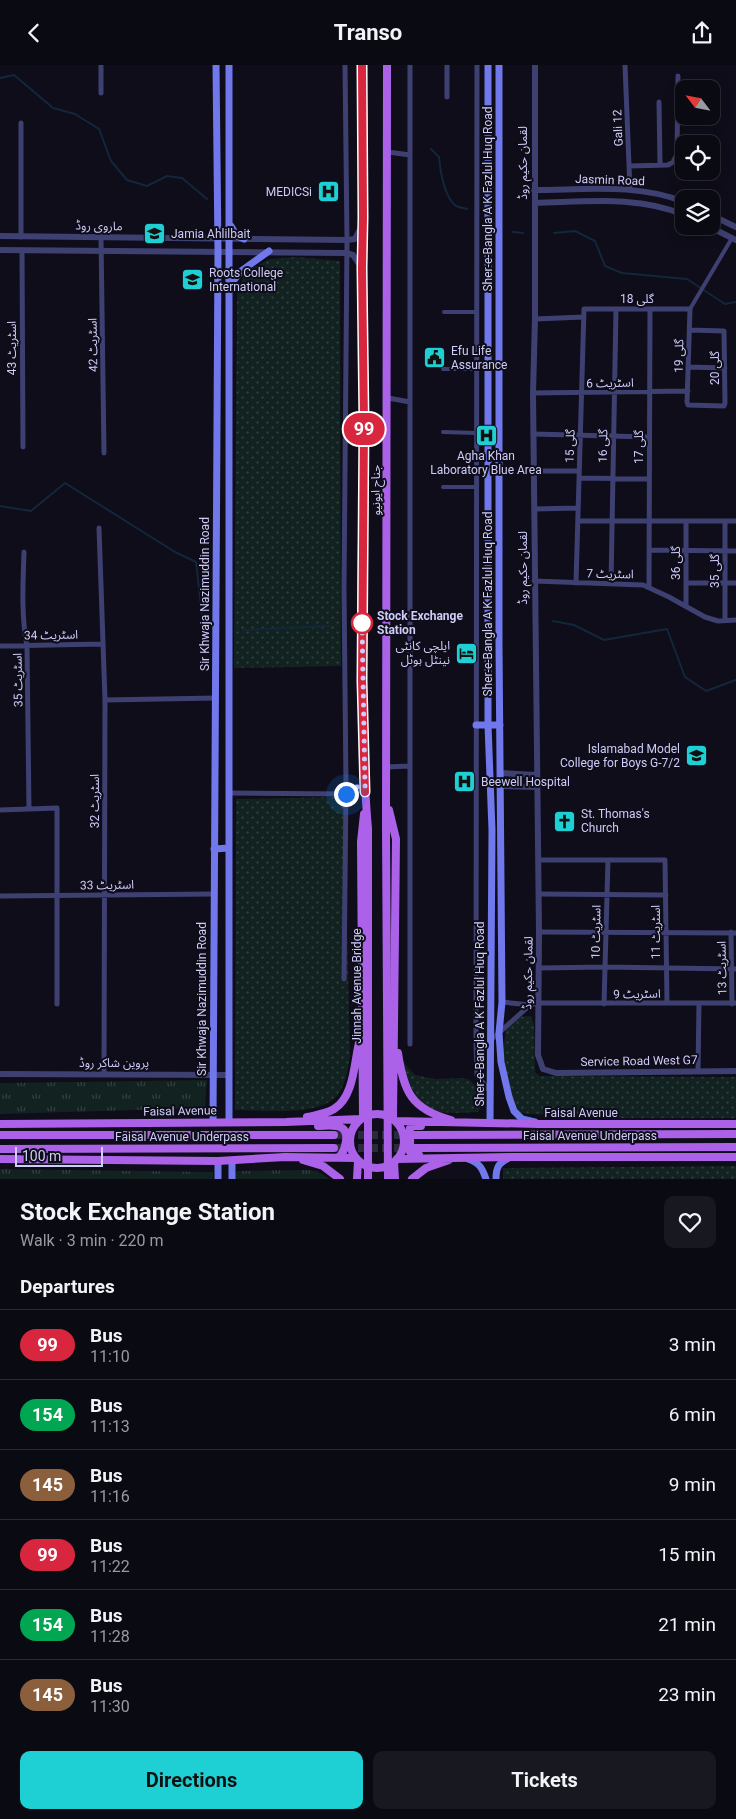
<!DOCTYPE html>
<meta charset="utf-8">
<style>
:root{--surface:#0a0a13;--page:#181821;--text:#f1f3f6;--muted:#999aa0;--line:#2a2b33;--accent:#1ed0d3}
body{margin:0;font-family:Roboto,"Noto Sans Arabic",sans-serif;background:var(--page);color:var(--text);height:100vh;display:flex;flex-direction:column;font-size:19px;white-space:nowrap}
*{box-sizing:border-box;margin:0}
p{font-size:16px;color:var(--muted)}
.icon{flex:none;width:28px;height:28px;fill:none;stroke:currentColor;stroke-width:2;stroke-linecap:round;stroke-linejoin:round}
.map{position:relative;height:1114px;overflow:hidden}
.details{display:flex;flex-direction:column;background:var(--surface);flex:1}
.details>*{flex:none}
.badge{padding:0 10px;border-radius:16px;font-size:18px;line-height:32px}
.needle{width:32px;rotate:302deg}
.fabs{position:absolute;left:675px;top:15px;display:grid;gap:10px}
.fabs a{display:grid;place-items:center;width:45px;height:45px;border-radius:10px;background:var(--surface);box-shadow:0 2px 12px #0003,0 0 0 1px var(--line);font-size:25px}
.scale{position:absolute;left:15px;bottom:12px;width:88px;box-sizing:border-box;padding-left:5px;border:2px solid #ceccf8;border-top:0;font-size:14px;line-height:18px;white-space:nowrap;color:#ceccf8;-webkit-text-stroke:4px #0e0d19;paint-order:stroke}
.you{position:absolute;width:25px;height:25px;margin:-12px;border:4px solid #fff;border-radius:50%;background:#1a73e8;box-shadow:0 0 0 8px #1a73e833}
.map>.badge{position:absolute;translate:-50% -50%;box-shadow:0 0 0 2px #fff}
h2{padding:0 20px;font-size:19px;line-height:45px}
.round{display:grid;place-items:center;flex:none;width:52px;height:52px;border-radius:10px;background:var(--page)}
.summary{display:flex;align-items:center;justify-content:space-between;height:85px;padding:0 20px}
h1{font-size:24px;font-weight:700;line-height:38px}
.action{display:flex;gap:10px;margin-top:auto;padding:10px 20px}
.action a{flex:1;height:58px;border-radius:10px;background:var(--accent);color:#111;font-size:20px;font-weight:700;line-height:58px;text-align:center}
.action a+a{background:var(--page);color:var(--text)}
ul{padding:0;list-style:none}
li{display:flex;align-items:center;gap:15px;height:70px;padding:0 20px;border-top:1px solid var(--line)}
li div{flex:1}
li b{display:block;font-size:19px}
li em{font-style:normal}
li .badge{min-width:55px;font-weight:700;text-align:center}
header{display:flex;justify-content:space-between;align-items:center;height:65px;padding:0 20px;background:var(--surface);font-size:22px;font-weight:700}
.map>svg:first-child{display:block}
</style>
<header><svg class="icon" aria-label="back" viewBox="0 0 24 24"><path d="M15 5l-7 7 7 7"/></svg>Transo<svg class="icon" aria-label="share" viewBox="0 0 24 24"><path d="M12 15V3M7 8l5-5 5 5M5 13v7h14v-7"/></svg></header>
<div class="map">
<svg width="736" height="1114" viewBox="0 0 736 1114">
<defs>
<pattern id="grass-dots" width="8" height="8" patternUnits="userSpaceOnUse" patternTransform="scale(1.25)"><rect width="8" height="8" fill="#112220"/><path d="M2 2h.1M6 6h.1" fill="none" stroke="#324141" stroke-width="1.8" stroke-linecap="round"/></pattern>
<pattern id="park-tufts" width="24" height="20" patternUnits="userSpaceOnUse" patternTransform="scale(1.25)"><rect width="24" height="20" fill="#112220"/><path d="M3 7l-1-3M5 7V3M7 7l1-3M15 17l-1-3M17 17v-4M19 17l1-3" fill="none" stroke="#324141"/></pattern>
</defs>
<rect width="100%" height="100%" fill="#0e0d19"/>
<!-- grass -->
<path fill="url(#grass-dots)" d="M296,192L340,196L341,601L234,603L237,230L245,207L270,194Z
M344,732L350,990C348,1003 346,1020 337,1031C318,1052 262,1045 235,1045L236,734Z
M531,951L534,959L535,1007L540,1011L736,1012V1053H594L519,1048L511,1029L503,988L506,961L517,952Z
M404,998L415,1010L435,1014L462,1013L470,1015L484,1031L482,1041L478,1047C448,1048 423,1053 407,1021C404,1015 405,1005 404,998Z
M736,1101V1114H503V1103Z"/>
<!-- park -->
<path fill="url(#park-tufts)" d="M207,1015L205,1043L0,1049V1018Z
M0,1104L213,1107V1114H0Z
M306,1105L317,1106L330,1114H234V1110L237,1106Z"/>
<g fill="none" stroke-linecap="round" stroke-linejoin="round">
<!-- stream -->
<path stroke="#13273c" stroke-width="2" d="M0,13L14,10L53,43L75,49L99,64L111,96L127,115L147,121L167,111L182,113L207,134
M431,84L439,92C440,105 444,132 456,141C458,142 464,143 467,144
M513,167L523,168
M554,168L575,166L595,176L605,201L622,208L687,214L725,239L736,237
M0,441L31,446L65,418L175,487L196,497L203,558
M553,556L574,560L604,575L667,564L685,612L706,626L736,615
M243,565L329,561"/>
<!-- primary-tunnel -->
<path stroke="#2b2a3a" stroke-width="8" stroke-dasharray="8 4" stroke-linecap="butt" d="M334,1070H414
M334,1083H414"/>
<!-- pedestrian -->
<path stroke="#3e4072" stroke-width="4" d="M690,244L732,173
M444,247H477
M443,304H477
M443,367L477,368
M443,422H477"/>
<!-- minor -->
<path stroke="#3e4072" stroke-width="5" d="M101,0V28
M410,0V979
M447,0V32
M477,0L476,979L477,1010L491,1028
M625,0L630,125
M659,37L660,100
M21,58V172
M388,87L410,90
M629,101L668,100L673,97L677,89L678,11
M101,173L104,388
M22,185L23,382
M535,254L584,252
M689,302L725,303
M533,328L688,326
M388,333L410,337
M533,369L649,372
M534,406H579
M579,413L649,414
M534,444L578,443
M578,456H736
M99,463L105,635L104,1009
M649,485L736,486
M24,487C23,519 21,550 27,581L29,744
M534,516L643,520L669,532L705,552L718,556L736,555
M576,518L584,244H690L687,337L688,340L724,341L725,338L724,266L690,265
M686,518H736
M611,519L616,244
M649,521L650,244
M686,541V456
M725,555V456
M0,581L102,579
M105,635L216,633
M386,702L410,701
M346,722H365
M229,728L346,729
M0,745L57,743V939
M538,795H665L667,938
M539,829L666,830
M0,831L214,829
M539,867L736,868
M731,867L732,939
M539,903L605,902L736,904
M344,914L346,722L344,523L347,175L345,0
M502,937L530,940L539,938H736
M604,939L608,795
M491,975L530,940
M698,1006L699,938"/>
<!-- tertiary -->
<path stroke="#3e4072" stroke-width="6" d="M535,0V254L533,328L539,867L538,990L543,1004L556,1008L736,1006
M534,125C583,125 638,118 684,137
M535,138C584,137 638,130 684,150
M711,150L736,162
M708,161L736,175
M0,171L347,175L355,174L361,162
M0,185L346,188L353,190L362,203
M501,708L537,710
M501,721L537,722
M0,1009L229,1010"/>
<!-- secondary -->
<path stroke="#7078eb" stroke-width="7" d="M488,0V660L492,765L490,1058
M499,0V580L502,937L499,968L501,997L509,1032L514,1046L522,1054L535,1057
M231,161L237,171L244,174
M230,220L241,206L269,186
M476,660H500
M214,784L229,783
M213,1057L218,185L216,0
M229,1057V0
M468,1094C479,1098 482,1102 486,1114
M218,1096V1114
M232,1114V1096
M496,1114C496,1103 498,1098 509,1093"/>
<!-- primary -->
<path stroke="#ab62e9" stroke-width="8" d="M362,0C363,68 362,136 362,203C361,256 364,308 364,361C362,495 357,630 368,764
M389,745L396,774L393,1053
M386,764L387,0
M398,988C404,1027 411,1044 451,1055
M350 1076a27 27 0 1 1 54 0a27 27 0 1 1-54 0Z
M307,1052C316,1050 326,1049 334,1044C354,1032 354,998 359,978
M363,1052L361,777L364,749
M396,1056L539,1059H736
M0,1059L286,1057L360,1054
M318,1061C325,1061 336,1059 342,1063C350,1068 345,1087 339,1092
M0,1070H334
M414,1070L736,1069
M414,1083L736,1082
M0,1084L334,1083
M419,1090L413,1089L410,1087V1063L413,1061H421
M0,1094L218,1096L285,1092L355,1093
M397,1094L511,1092H736
M303,1095L323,1101L340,1114
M394,1097L395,1114
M357,1114L358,1096
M412,1114L426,1103L449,1095"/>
<!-- primary-bridge -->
<path stroke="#ab62e9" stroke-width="8" d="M386,764L388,1114
M368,1114V764"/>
</g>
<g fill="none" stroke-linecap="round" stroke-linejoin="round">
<defs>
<path id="line" d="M362,0L363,152L362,203L364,358L362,616L365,727"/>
</defs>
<!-- line casing -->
<use href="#line" stroke="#fff" stroke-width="11"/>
<!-- line -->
<use href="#line" stroke="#d7263d" stroke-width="8"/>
<!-- walk -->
<path stroke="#ceccf8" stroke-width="5" stroke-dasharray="0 9" d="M346,729V722H365L362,558"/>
</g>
<!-- icons -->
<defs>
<symbol id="hospital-square" viewBox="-11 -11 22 22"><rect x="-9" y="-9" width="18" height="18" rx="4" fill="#1ed0d3" stroke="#0e0d19"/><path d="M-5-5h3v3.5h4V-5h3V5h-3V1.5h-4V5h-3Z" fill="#111"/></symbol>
<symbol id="university-square" viewBox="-11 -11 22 22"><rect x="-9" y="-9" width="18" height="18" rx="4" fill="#1ed0d3" stroke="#0e0d19"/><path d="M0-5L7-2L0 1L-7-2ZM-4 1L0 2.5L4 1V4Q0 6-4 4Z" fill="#111"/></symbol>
<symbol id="civic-square" viewBox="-11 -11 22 22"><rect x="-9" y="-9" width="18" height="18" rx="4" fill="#1ed0d3" stroke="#0e0d19"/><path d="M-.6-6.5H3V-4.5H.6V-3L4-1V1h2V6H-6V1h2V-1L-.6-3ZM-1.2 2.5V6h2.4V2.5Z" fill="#111"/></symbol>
<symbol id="hotel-square" viewBox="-11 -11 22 22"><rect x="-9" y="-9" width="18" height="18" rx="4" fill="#1ed0d3" stroke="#0e0d19"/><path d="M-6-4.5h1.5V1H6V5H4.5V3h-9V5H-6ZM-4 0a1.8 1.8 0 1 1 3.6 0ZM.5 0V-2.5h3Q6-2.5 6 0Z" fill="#111"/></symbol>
<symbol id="church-square" viewBox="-11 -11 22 22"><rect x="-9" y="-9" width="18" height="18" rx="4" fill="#1ed0d3" stroke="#0e0d19"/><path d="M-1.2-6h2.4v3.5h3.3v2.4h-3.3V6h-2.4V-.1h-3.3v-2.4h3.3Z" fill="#111"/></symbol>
</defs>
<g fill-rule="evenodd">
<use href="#hospital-square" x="316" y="114" width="25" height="25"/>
<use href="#university-square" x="142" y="156" width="25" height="25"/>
<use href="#university-square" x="180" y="202" width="25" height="25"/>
<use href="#civic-square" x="422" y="280" width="25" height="25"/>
<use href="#hospital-square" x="474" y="358" width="25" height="25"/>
<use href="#hotel-square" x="454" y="576" width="25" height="25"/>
<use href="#university-square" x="684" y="678" width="25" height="25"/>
<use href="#hospital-square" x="452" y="704" width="25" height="25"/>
<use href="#church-square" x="552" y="744" width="25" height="25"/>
</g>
<!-- markers -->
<circle fill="#fff" stroke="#d7263d" stroke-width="2.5" cx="362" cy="558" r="10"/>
<g text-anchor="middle" stroke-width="4" stroke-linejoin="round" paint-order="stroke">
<!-- street labels -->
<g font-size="12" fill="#ceccf8" stroke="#0e0d19">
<text transform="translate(618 63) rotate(-92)" y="4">Gali 12</text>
<text transform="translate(523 98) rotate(-90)" y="4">لقمان حکیم روڈ</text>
<text transform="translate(610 115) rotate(2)" y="4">Jasmin Road</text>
<text transform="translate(488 134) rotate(-90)" y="4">Sher-e-Bangla A K Fazlul Huq Road</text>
<text transform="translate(99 161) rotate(1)" y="4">ماروی روڈ</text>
<text x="637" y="238">گلی 18</text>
<text transform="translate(93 280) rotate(-91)" y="4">اسٹریٹ 42</text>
<text transform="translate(12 283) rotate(-90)" y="4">اسٹریٹ 43</text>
<text transform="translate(679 291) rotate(-89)" y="4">گلی 19</text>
<text transform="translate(715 303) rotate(-90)" y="4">گلی 20</text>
<text transform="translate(610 318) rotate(-1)" y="4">اسٹریٹ 6</text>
<text transform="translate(570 381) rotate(-88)" y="4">گلی 15</text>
<text transform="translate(603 381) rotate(-89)" y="4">گلی 16</text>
<text transform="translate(639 382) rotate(-90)" y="4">گلی 17</text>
<text transform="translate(376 425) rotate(-90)" y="4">جناح ایونیو</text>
<text transform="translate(676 498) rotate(-90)" y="4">گلی 36</text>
<text transform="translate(523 503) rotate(-90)" y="4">لقمان حکیم روڈ</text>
<text transform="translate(715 506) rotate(-90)" y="4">گلی 35</text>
<text transform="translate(610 509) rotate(1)" y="4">اسٹریٹ 7</text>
<text transform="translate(205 529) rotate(-90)" y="4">Sir Khwaja Nazimuddin Road</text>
<text transform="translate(488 539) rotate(-90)" y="4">Sher-e-Bangla A K Fazlul Huq Road</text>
<text transform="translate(51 570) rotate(-1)" y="4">اسٹریٹ 34</text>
<text transform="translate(18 615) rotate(-91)" y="4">اسٹریٹ 35</text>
<text transform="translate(95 736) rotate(-90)" y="4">اسٹریٹ 32</text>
<text transform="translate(107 820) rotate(-1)" y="4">اسٹریٹ 33</text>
<text transform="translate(596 867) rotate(-89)" y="4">اسٹریٹ 10</text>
<text transform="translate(656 867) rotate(-90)" y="4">اسٹریٹ 11</text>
<text transform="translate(722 903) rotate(-91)" y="4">اسٹریٹ 13</text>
<text transform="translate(528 908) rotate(-89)" y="4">لقمان حکیم روڈ</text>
<text transform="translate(357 921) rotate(-90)" y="4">Jinnah Avenue Bridge</text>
<text transform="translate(637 929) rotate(-1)" y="4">اسٹریٹ 9</text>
<text transform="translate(202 934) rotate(-90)" y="4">Sir Khwaja Nazimuddin Road</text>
<text transform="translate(480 949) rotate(-90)" y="4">Sher-e-Bangla A K Fazlul Huq Road</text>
<text transform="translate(639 996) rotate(-1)" y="4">Service Road West G7</text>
<text x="114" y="1002">پروین شاکر روڈ</text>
<text transform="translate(180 1046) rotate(-1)" y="4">Faisal Avenue</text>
<text x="581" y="1052">Faisal Avenue</text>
<text x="590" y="1075">Faisal Avenue Underpass</text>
<text x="182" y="1076">Faisal Avenue Underpass</text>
</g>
<!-- poi labels -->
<g font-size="12" fill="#ceccf8" stroke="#0e0d19" text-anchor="start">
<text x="312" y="131" text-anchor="end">MEDICSi</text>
<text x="171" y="173">Jamia Ahlilbait</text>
<text x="209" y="212">Roots College<tspan x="209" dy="14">International</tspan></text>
<text x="451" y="290">Efu Life<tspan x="451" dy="14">Assurance</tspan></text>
<text x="486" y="395" text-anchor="middle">Agha Khan<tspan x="486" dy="14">Laboratory Blue Area</tspan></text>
<text x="450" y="585" text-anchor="end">ایلچی کانٹی<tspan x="450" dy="14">نینٹل ہوٹل</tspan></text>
<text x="680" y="688" text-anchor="end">Islamabad Model<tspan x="680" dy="14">College for Boys G-7/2</tspan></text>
<text x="481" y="721">Beewell Hospital</text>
<text x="581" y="753">St. Thomas's<tspan x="581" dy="14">Church</tspan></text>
</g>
<!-- stop labels -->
<g font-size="12" font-weight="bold" fill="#ceccf8" stroke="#0e0d19" text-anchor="start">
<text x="377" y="555">Stock Exchange<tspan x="377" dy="14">Station</tspan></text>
</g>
</g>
</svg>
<div class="fabs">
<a><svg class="needle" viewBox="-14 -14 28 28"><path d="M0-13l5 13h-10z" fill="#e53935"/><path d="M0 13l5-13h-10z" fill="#999aa0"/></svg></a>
<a><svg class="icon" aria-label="locate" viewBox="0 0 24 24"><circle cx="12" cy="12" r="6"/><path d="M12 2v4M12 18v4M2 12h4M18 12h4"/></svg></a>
<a><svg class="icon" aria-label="layers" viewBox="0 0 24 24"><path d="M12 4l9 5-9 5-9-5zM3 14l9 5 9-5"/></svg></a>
</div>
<div class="scale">100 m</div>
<div class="you" style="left:346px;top:729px"></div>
<b class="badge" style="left:364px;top:364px;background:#d7263d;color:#fff">99</b>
</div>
<section class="details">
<div class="summary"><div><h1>Stock Exchange Station</h1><p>Walk · 3 min · 220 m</p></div><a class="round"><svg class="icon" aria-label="heart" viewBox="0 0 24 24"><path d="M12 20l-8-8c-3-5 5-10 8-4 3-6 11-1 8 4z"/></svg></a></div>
<h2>Departures</h2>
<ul>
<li><span class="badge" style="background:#d7263d;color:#fff">99</span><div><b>Bus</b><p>11:10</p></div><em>3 min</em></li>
<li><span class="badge" style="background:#00a651;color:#fff">154</span><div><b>Bus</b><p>11:13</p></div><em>6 min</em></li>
<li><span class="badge" style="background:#8b5e3c;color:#fff">145</span><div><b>Bus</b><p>11:16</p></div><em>9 min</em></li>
<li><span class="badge" style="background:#d7263d;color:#fff">99</span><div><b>Bus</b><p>11:22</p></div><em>15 min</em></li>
<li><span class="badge" style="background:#00a651;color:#fff">154</span><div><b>Bus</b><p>11:28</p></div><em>21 min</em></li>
<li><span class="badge" style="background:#8b5e3c;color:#fff">145</span><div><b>Bus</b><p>11:30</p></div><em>23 min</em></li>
</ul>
<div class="action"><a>Directions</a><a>Tickets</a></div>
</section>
